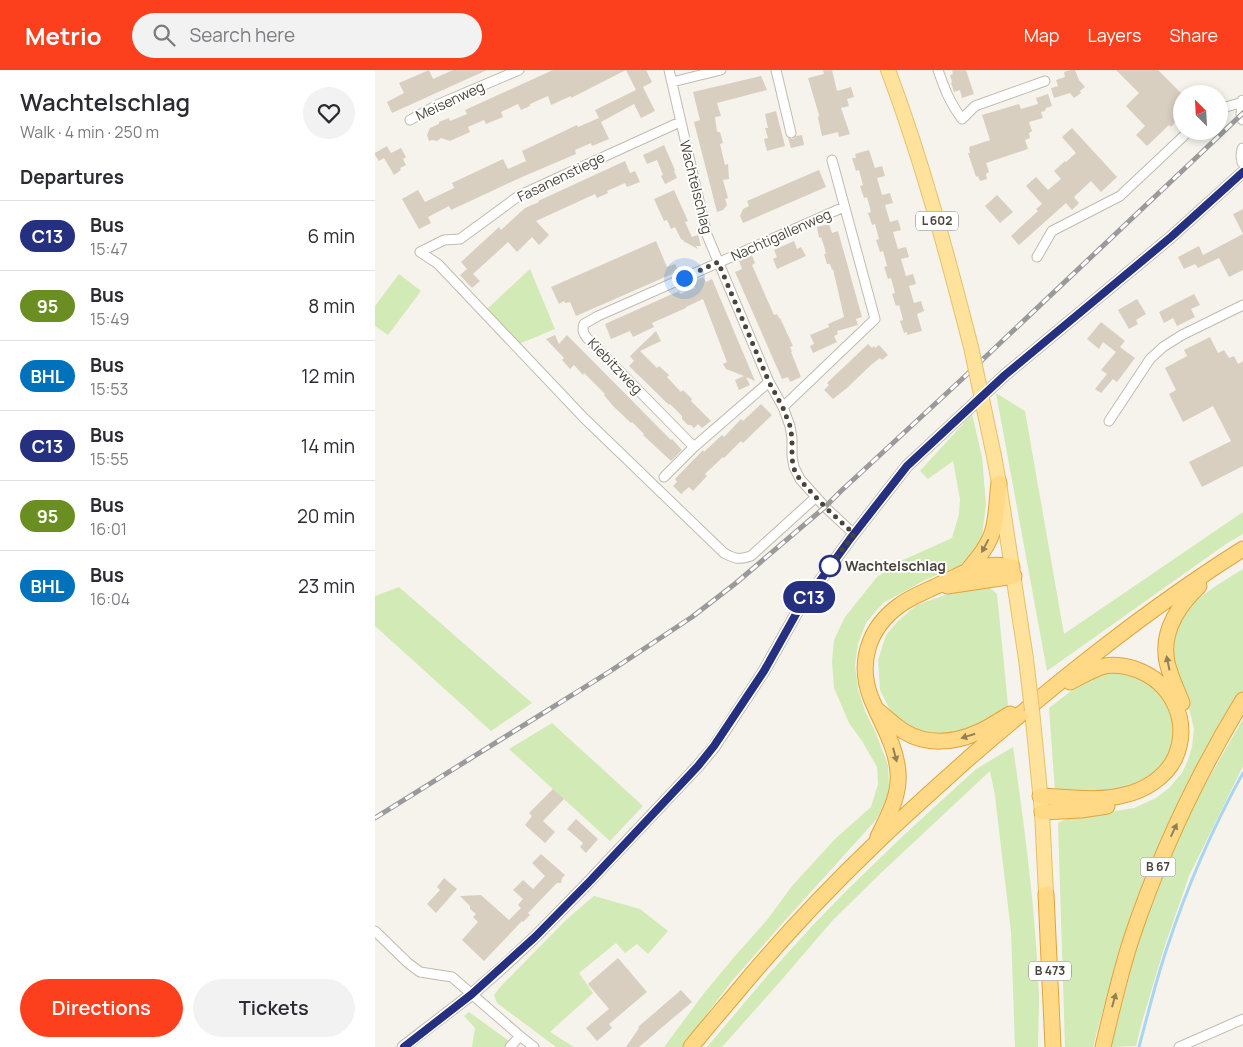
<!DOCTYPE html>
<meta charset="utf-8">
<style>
:root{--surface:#fff;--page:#f2f2f3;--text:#2b2b33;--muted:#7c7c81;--line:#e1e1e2;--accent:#fc3f1d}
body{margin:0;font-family:Manrope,sans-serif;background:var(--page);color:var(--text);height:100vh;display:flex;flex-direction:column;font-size:19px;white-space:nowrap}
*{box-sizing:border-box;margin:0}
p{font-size:16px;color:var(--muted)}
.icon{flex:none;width:28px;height:28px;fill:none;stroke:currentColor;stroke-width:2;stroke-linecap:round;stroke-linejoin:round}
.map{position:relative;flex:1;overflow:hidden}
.details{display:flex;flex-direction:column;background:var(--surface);width:375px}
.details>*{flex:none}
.badge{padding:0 10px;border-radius:16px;font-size:18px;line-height:32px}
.needle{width:32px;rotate:336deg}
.fabs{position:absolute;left:798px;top:15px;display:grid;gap:10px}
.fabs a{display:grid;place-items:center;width:55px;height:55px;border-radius:50%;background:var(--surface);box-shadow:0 2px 8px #0003;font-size:25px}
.you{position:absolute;width:25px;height:25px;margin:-12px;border:4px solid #fff;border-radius:50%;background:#1a73e8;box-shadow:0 0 0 8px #1a73e833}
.map>.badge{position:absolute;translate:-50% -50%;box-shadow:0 0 0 2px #fff}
h2{padding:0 20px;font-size:19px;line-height:45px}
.round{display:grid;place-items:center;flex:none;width:52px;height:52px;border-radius:26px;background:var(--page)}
.head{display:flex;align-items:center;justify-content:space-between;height:85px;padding:0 20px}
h1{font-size:24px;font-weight:600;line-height:38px}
.cta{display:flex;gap:10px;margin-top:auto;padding:10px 20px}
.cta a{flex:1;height:58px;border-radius:30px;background:var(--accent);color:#fff;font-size:20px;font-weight:600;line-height:58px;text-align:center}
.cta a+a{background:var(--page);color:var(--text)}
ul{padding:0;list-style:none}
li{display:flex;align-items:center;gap:15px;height:70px;padding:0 20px;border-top:1px solid var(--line)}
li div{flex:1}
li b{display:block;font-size:19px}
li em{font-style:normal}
li .badge{min-width:55px;font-weight:700;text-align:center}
header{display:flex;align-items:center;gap:30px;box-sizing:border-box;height:70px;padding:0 25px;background:var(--accent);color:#fff}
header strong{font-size:24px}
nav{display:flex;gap:28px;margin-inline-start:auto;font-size:18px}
.search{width:350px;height:45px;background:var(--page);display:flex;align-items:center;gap:12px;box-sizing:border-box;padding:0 18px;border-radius:28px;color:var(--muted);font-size:19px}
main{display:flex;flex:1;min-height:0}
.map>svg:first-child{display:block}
</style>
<header>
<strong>Metrio</strong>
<div class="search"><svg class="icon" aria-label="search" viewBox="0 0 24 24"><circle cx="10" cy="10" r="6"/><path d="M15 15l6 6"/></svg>Search here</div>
<nav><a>Map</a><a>Layers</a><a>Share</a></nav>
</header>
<main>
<section class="details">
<div class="head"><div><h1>Wachtelschlag</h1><p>Walk · 4 min · 250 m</p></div><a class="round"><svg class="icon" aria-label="heart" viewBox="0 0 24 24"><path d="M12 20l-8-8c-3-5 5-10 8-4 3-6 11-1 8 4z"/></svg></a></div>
<h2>Departures</h2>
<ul>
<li><span class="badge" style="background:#253081;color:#fff">C13</span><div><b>Bus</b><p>15:47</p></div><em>6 min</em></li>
<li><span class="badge" style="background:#6b8e23;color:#fff">95</span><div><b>Bus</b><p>15:49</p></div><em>8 min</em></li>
<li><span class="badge" style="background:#0072bc;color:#fff">BHL</span><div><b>Bus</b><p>15:53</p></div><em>12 min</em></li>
<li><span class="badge" style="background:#253081;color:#fff">C13</span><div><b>Bus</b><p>15:55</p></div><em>14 min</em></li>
<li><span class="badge" style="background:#6b8e23;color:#fff">95</span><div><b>Bus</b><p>16:01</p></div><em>20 min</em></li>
<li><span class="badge" style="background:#0072bc;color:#fff">BHL</span><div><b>Bus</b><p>16:04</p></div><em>23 min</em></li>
</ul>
<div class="cta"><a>Directions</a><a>Tickets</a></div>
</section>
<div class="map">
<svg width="868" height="977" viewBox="0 0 868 977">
<rect width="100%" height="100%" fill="#f6f3ec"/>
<!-- green -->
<path fill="#d2eab5" d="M155,199L180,259L144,274L112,239Z
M24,204L46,221L13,265L0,256V236Z
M621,323L650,341L689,564L868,442V464L851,474L672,601Z
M597,344L607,387L611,434L607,466L600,483L587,495L550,510L508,533L491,553L483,574L480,595L483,619L490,641L500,661L513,695L514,715L513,729L501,750L405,856L357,911L307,977H289L330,922L360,886L392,850L417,816L460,769L496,737L503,714L502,697L487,671L474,653L459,618L457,591L459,570L470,547L502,507L526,491L577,468L584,444L585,429L578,391L553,409L545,401Z
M868,499V622L854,642L806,726L769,812L744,880L718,977H690L683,753L691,749L759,738L781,728L794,718L807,703L813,690L817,677L819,659L815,642L809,626L801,610L795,571L811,538L839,517Z
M24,517L157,633L116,661L0,556V526Z
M614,517L622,524L633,635L630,640L609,651L584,661L562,664L544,660L533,656L516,642L505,620L503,590L511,565L523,551L542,535L570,525Z
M731,602H747L766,608L781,619L790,628L798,644L800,664L795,687L778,705L757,719L726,725L680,721L674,638L709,611Z
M868,649V696L814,806L789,878L767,952L761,976L736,977L766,862L815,741Z
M177,653L268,736L235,771L134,679Z
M638,677C650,760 661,844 664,927C664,944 663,961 663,977H640L636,862L620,726L615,701L507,802L458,850L403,914L347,977H332L392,906L439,854L472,820L530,764L601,699Z
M219,826L265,839L293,861L273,884L262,874L250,883L241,873L204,903L218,923L175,962L199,977H181L122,933L119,925L126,916L192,849Z
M94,942L134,971L130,977H97L100,958L89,946Z"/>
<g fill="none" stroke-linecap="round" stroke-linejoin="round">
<!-- stream -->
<path stroke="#a9d4f2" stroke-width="3" d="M764,977C773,944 781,910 792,878C812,817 837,759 868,703"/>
</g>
<!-- building -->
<path fill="#d8cfc1" d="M54,0L58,9L78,0H112L17,43L12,32L29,23L24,13Z
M178,0H251L196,28V26L176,35L173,26L155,34V36L146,40L143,34L126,42L128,47L111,54L109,50L93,57L95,62L75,71L66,68L62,71L57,70L54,71L52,65L55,58L64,54V52L74,48L75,51L92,44L90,40Z
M251,0H271L277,12L268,17L280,41L266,48L259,34L226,52L234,69L217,76L216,73L200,80L201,84L147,107L76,140L74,136L53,147L56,153L44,159L27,129L43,120L50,132L79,118L77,113L128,89L133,99L151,91L147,81L202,55L203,57L224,48L220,40L261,20Z
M448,0H457L462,21L476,17L479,27L472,29L474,36L466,38L475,64L464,67L463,62L447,66L443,48L444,45L433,8L449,4Z
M577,0H591L599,24L587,28L585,20L579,22L576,13L577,12L575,5L578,4Z
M696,0H700L704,10L710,17L705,21L706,23L699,28L695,23L679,28L676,18L683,16L681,10L690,7L689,2Z
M741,0H783L806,23V46L796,57L794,55L772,76L761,65L770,56L751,36L764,23Z
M386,6L392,20L342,33L346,46L340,47L342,62H345L348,73L345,74L350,95L353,94L354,109L348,110L353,128L350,129L352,135L348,140L342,142L319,52L325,50L318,22Z
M673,24L677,36L671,38L670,41L666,42L668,48L654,52L657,61L654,63L655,68L650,70L653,79L611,93L614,102L611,104L612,109L605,111L603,106L601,107L593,83H595L594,77L615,70L607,45L644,34L646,39L663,34L661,28Z
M401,41L410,76L392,81L389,69L393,68L390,58H393L390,44Z
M697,58L742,107L726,122L716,111L699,127L704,133L697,140L691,133L644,175L636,166L663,141L661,139L667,134L651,116L661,107L673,120L686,109L679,101L690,91L691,92L701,83L687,67Z
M427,65L429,75L416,78L413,68L418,69L421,66Z
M289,75L300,100L299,101L302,108L290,114L286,106L288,105L282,90L272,94L268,85Z
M12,76L16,83L26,78L31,87L28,89L31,95L25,98L26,100L19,105L9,88L4,91L0,85V83Z
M494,80L500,98L507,96L510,106L502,108L507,125L515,123L518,133L510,135L515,152L523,150L526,160L518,162L523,179L531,177L534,187L526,189L531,206L538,204L541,214L534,216L539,233L546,231L549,241L542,244L547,261L532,265V262L529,263L525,251L528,250L524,235L521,236L517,224L520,223L516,208L513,209L509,197L512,196L508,181L505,182L501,170L504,169L500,154L497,155L493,143L496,142L492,127L489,128L485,116L488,115L484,100L481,101L477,88H481L480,84Z
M250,91L255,103L260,101L265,112L252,117L250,113L232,121L233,123L222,128L220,124L161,151L174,165L164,175L157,167L142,182L133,172L120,184L98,204L105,211L97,218L85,205L92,199L86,192L124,157L126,160L150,138L164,132L163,131Z
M444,100L451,117L368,153L365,146L368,139L374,136L372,131Z
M299,120L313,151L310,152L317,167L323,165L326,176H321L323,179L308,171H309L306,169L300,157L296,159L292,150L289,151L279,129Z
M622,125L638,142L625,153L610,136Z
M868,139V200L854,207L844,188L823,198L820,194L809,199L803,187L824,176L828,185L868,164L858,144Z
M454,154L457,163L463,161L487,247L481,249L483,255L462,261L463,264L459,266L462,272L438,283L435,276L439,274L435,265L454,257L453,254L469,247L458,199L457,200L455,194H452L449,184H451L449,176L446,167L444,168L442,157Z
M281,171L292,197L300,194L304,201L201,246L195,232L190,233L189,231L184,234L176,217Z
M419,171L422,179L426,177L431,186L402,199L398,189L402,187L399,180Z
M377,185L380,193L377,195L399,245L402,244L404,248H405L418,276L415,277L417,282H416L426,307L415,312L413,307L407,309L360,202L367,199L364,191Z
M328,207L331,212L337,209L380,311L371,307L375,315L364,320L360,310L369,306L351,299L348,294L352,292L328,229L311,237V238L277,253L279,257L258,267L255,261L236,269L230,254L304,221L305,224L320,218L317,212Z
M819,224L825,235L816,239L820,247L802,256L798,248L789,253L784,242Z
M762,229L771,244L761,250L763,254L754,259L743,240Z
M726,252L750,271L745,277L760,288L742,312L738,309L726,323L720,319L732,304L726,300L741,282L728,272L724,279L712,269Z
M281,261L286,271L265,281L282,298L284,296L294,305L292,307L306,322L308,320L317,329L316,331L336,351L327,358L323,354L319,358L316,355H313L307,349V346L295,334L294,335L254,296L259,291L255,286Z
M180,265L184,274L192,265L296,370L297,369L307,380L296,391L268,365L269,364L257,352L256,353L238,336L229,325L230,324L209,303L208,305L199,295L195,299L187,290L189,288L171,269Z
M835,267L843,283L849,280L854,288L859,286L863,294L868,291V396L827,417L814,392L856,371L838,336L808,352L794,324L801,320L790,298L812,286L809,280Z
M493,274L497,278L499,276L500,278L504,275L513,285L507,290L505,288L496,295L472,318L458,329L449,320L454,315L452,313Z
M386,334L397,345L368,373L366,371L349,388L348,387L330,404L332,406L318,421L314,417L306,424L298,416L302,412L300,409L328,380L329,382L347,365L349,367L366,349L368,351Z
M178,719L189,729L168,751L180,762L170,773L150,755L157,746L154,743Z
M201,749L223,769L211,783L205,777L208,773L192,759Z
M166,784L190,805L187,808L186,813H182L179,816L153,843L155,845L148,852L147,851L109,891L87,870L103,852L98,847L101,844L95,839V836L85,826L106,825L134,850L146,838L143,835L148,829L138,820L148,810L158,819L170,806L157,793Z
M69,808L82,819L61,843L52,834L65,820L62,817Z
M243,888L272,922L234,954L237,958L222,971L211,958L234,939L213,914Z
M306,920L317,932L264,977H251L264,958L263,957Z"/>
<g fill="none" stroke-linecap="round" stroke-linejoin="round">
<defs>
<path id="minor" d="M294,0L332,165L394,312L408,337L415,356L417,368V386L419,397L425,409L450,437L479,464
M401,0L416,63
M563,0C570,20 574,31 587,49L600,36L670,11
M297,12L346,0
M844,39L868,32
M35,50L64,34L144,0
M305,52L145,125L85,169L69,170L45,182L63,194L209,348L349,483C360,489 364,490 376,486L441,427
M662,187L677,161L745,126L814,61
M408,337L500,249L457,90
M734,351L775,289L788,277L807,265L868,235
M319,377L212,268C208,263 207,260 209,254L223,246L469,137
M289,407L319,377L394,312
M0,861L33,893L45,902L77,907L145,966L159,977
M135,977L145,966
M804,977L868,949"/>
<path id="tertiary" d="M868,31L867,44L868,49
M868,79L867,86L868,92
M28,977L97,924L129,896L160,867L209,817L323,696L339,677L389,601L421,544L475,469L532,396L630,305L796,167L868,102"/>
<path id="primary" d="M513,0C547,90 572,184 596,277
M619,386L624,413L651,589
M657,640L667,742L671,824"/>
<path id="trunk" d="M593,500C603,488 614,475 618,460C622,445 622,428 624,413
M572,516L639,506
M807,633C802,620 795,606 792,592C786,562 803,536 824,516
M502,640C511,647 520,656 530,662C551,675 579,673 601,663C613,659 624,650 635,644
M665,726C693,727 722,732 749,725C769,721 791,707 800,688C816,651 797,612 760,599C750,596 736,594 726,597C715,601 705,607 695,612
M667,742L706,740L732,736
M503,767C513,746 525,726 523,702C521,675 506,653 496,628C482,592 494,557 525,535C534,528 545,524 555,519C584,506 603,490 637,497
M671,824L678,977
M316,977C331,958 347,940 362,922C405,870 451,821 499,775C530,745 562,717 594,688C681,613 771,540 868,479
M728,977C737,940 745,903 757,867C785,784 822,705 868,630"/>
</defs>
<!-- minor casing -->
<use href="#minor" stroke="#c2bbae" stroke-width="11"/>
<!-- tertiary casing -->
<use href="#tertiary" stroke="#c2bbae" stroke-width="13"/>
<!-- primary casing -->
<use href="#primary" stroke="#e6c16a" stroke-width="16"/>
<!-- trunk casing -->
<use href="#trunk" stroke="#e0a43c" stroke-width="17"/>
<!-- minor -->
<use href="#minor" stroke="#fff" stroke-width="9"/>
<!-- tertiary -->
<use href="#tertiary" stroke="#fff" stroke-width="11"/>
<!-- primary -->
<use href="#primary" stroke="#ffe39c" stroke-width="14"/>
<!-- trunk -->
<use href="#trunk" stroke="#ffd985" stroke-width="15"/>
<defs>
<path id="rail" d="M0,748L234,602L317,547L361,513L450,437L466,421L586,310L824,85L868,43"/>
</defs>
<!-- rail casing -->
<use href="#rail" stroke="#9a9a9a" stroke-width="5"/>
<!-- rail -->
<use href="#rail" stroke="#fff" stroke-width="3" stroke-dasharray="9" stroke-linecap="butt"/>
<defs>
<path id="primary-bridge" d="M596,277L619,386
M651,589L657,640"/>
</defs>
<!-- primary-bridge casing -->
<use href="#primary-bridge" stroke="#e6c16a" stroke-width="16" stroke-linecap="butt"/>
<!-- primary-bridge -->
<use href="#primary-bridge" stroke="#ffe39c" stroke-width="14"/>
</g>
<!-- one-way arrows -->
<defs><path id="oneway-solid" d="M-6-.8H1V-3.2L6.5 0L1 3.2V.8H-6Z" transform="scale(1.25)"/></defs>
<g fill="#938057">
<use href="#oneway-solid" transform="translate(610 476) rotate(118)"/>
<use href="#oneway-solid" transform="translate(793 593) rotate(-102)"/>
<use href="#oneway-solid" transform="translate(593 666) rotate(163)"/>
<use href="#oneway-solid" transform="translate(520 685) rotate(75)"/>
<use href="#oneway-solid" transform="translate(799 760) rotate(-65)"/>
<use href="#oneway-solid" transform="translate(739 930) rotate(-75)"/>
</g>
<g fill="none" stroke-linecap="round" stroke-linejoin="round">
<defs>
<path id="line" d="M29,977L97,924L160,867L216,810L323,696L339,676L389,601L421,544L475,469L532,396L630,305L796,167L868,102"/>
</defs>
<!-- line casing -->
<use href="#line" stroke="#fff" stroke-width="11"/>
<!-- line -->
<use href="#line" stroke="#253081" stroke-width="8"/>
<!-- walk -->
<path stroke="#4b4439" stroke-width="5" stroke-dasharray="0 9" d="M309,208L343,192L394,312L408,338L415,356L417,368V386L418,397L425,410L450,437L479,464L455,496"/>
</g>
<!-- markers -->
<circle fill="#fff" stroke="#253081" stroke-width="2.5" cx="455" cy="496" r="10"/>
<g text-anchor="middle" stroke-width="4" stroke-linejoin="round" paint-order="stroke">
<!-- shield labels -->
<g fill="#fff" stroke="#817c74" stroke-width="1">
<rect x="541" y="141.5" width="42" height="19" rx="4"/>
<rect x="765.5" y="787.5" width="35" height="19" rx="4"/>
<rect x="654" y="891.5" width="42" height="19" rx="4"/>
</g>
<g font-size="12" font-weight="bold" fill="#4b4439">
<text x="562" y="155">L 602</text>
<text x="783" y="801">B 67</text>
<text x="675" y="905">B 473</text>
</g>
<!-- street labels -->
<g font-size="14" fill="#4b4439" stroke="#fff">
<text transform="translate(75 31) rotate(-25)" y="5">Meisenweg</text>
<text transform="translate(186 107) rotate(-26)" y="5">Fasanenstiege</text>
<text transform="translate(321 117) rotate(76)" y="5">Wachtelschlag</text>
<text transform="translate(406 165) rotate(-24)" y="5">Nachtigallenweg</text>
<text transform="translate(240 296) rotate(46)" y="5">Kiebitzweg</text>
</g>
<!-- stop labels -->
<g font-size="14" font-weight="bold" fill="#4b4439" stroke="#fff" text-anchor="start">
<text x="470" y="501">Wachtelschlag</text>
</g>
</g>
</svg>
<div class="fabs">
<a><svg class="needle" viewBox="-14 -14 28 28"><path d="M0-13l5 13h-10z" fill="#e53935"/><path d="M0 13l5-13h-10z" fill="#7c7c81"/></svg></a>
</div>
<div class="you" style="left:309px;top:208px"></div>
<b class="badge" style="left:434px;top:527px;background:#253081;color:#fff">C13</b>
</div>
</main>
